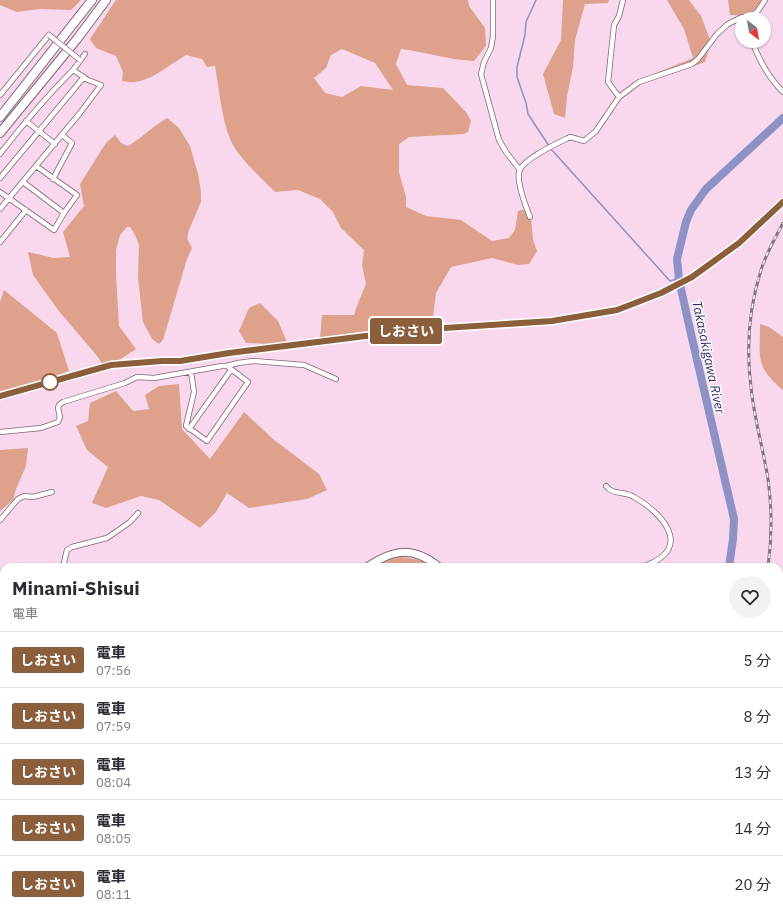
<!DOCTYPE html>
<html lang="ja">
<meta charset="utf-8">
<style>
:root{--surface:#fff;--page:#f2f2f3;--text:#2b2b33;--muted:#7c7c81;--line:#e1e1e2}
body{margin:0;font-family:"IBM Plex Sans","Noto Sans JP",sans-serif;background:var(--page);color:var(--text);height:100vh;display:flex;flex-direction:column;font-size:15px;white-space:nowrap}
*{box-sizing:border-box;margin:0}
p{font-size:13px;color:var(--muted)}
.icon{flex:none;width:22px;height:22px;fill:none;stroke:currentColor;stroke-width:2;stroke-linecap:round;stroke-linejoin:round}
.map{position:relative;flex:1;overflow:hidden}
.sheet{position:absolute;left:0px;top:563px;width:783px;height:356px;display:flex;flex-direction:column;background:var(--surface);border-radius:12px 12px 0 0;box-shadow:0 1px 3px #0004}
.sheet>*{flex:none}
.badge{padding:0 8px;border-radius:3px;font-size:14px;line-height:26px}
.needle{width:26px;rotate:149deg}
.fabs{position:absolute;left:735px;top:12px;display:grid;gap:8px}
.fabs a{display:grid;place-items:center;width:36px;height:36px;border-radius:50%;background:var(--surface);box-shadow:0 1px 3px #0004;font-size:20px}
.map>.badge{position:absolute;translate:-50% -50%;box-shadow:0 0 0 2px #fff}
.round{display:grid;place-items:center;flex:none;width:42px;height:42px;border-radius:21px;background:var(--page)}
.head{display:flex;align-items:center;justify-content:space-between;height:68px;padding:0 12px}
h1{font-size:19px;font-weight:800;line-height:30px}
ul{padding:0;list-style:none}
li{display:flex;align-items:center;gap:12px;height:56px;padding:0 12px;border-top:1px solid var(--line)}
li div{flex:1}
li b{display:block;font-size:15px}
li em{font-style:normal}
li .badge{min-width:44px;font-weight:700;text-align:center}
.map>svg:first-child{display:block}
</style>
<div class="map">
<svg width="783" height="919" viewBox="0 0 783 919">
<rect width="100%" height="100%" fill="#f9d8ed"/>
<!-- forest -->
<path fill="#dda18c" fill-rule="evenodd" d="M0,0H81L71,10L40,9L17,12L0,5Z
M116,0H468L469,6L485,28L486,46L474,61C449,60 425,52 401,49L396,64L407,85L443,88L466,112L471,121L468,132L464,134L409,137L399,144V172L406,197V207L426,216L461,220L492,241L509,238L515,230L518,211L530,208L533,240L537,251L529,264L518,265L492,258L451,267L436,293L433,317L430,325L409,332L376,330L320,338L322,315H354L358,303L366,284L362,265L364,250L341,228L333,212L320,199L298,190L275,192C263,180 237,156 231,141C222,121 219,88 215,66L207,67L202,59L186,55C171,64 152,80 135,82C131,83 126,81 122,81L123,72L116,56L96,48L90,39ZM342,49L375,63L393,90L361,86L342,97L325,93L314,78L326,68L331,55Z
M563,0H609L608,3L585,4L575,40L573,67L567,96L565,118L554,114L543,74L561,40Z
M667,0H689L701,16L711,42L705,62L672,74L651,75L693,58L684,29Z
M728,0H761L758,7L747,16L730,15Z
M167,118L179,128L190,146L198,174L201,192V202L189,230L187,238L192,248L187,259L163,340L159,344L152,339L143,322L138,278L139,245L135,235L130,227H127L120,235L116,250V275L119,326L136,349L110,366L102,364L98,357L58,310L33,275L28,252L54,258L70,257L63,232L84,206L80,184L106,143L115,135L121,143L128,146C142,138 153,126 167,118Z
M4,290L57,333L69,371L32,386L0,393V302Z
M260,303L278,321L287,342L273,344L246,343L239,331L249,308Z
M760,324L769,327L783,337V390C755,366 760,359 760,324Z
M179,384L182,429L210,459L244,412L273,439L319,474L327,490L307,499L249,508L227,493L216,512L200,528L159,500L141,496L106,508L92,503L108,467L87,450L76,426L88,421L90,403L116,391L133,411L149,409L145,395L159,386Z
M28,448L26,466L16,489L13,500L0,511V450Z
M401,557C413,558 423,560 434,567H376L392,558Z
M0,600L2,602L4,607V666L0,670Z
M0,673L4,681V727H1L0,728Z
M779,695L783,697V717L779,719Z
M26,915L34,916L36,915H98L103,919H22Z
M143,915H242L239,919H139Z"/>
<g fill="none" stroke-linecap="round" stroke-linejoin="round">
<!-- stream -->
<path stroke="#8c92c6" stroke-width="1.5" d="M536,0L526,22L525,35L517,67V77L526,103L528,114L551,149L670,281L679,278"/>
<!-- river -->
<path stroke="#8c92c6" stroke-width="8" d="M729,567L733,539L734,519L691,334L679,280L677,259L686,222L691,210L706,189L783,118
M536,919L538,915"/>
<defs>
<path id="street" d="M493,0V36L491,48L484,62L481,74L499,140L506,152L520,170
M752,41C759,60 768,77 783,92
M73,70L85,54
M0,95L49,35
M619,97L608,82L614,25L619,16L623,0
M26,121L55,144
M0,154C23,124 47,96 73,70L88,80L101,85L80,113L0,209
M0,178L84,77
M53,179L72,143L62,135
M23,182L64,213
M0,192L54,230L64,213L77,195L36,166
M530,217C526,207 517,183 519,172C522,159 558,143 570,137L584,141L596,131L619,97L639,82L692,64L698,59L717,34L728,24L742,17H748L757,12L765,0
M0,242L26,210
M191,372L194,392L186,426L207,441L248,382L227,366
M189,429L231,370
M0,432L41,428L58,422L60,417L58,408L59,405L63,402L125,383L137,377L154,378L222,366H227L238,363L253,361L304,365L336,379
M606,486C612,495 625,491 634,497C661,512 694,547 647,565C641,567 635,566 629,567
M0,520L18,499L24,496L33,497L52,492
M63,567L67,550L72,547L107,538L130,522L138,513
M779,760L783,761
M0,797L4,800
M779,881L783,879
M676,915L678,919
M699,915L701,919
M721,915L723,919
M743,915L744,919
M18,919L19,915
M659,919L667,915
M753,919H757"/>
<path id="primary" d="M367,567C393,549 413,546 439,567
M0,588L4,589
M645,915L648,919"/>
<path id="highway" d="M0,117L92,0
M0,133L77,39L106,0"/>
</defs>
<!-- street casing -->
<use href="#street" stroke="#806476" stroke-width="6"/>
<!-- primary casing -->
<use href="#primary" stroke="#806476" stroke-width="9"/>
<!-- highway casing -->
<use href="#highway" stroke="#806476" stroke-width="10"/>
<!-- street -->
<use href="#street" stroke="#fff" stroke-width="4.5"/>
<!-- primary -->
<use href="#primary" stroke="#fff" stroke-width="7"/>
<!-- highway -->
<use href="#highway" stroke="#fff" stroke-width="8"/>
<defs>
<path id="rail" d="M0,396L111,365L161,361H180L229,353L415,330L552,321L617,310L640,302L672,288L692,277L739,243L783,202
M768,567C772,538 772,508 768,479C763,448 754,418 751,387C746,348 749,308 761,270C766,254 775,238 783,223
M594,919L596,915"/>
</defs>
<!-- rail casing -->
<use href="#rail" stroke="#87727f" stroke-width="3"/>
<!-- rail -->
<use href="#rail" stroke="#fff" stroke-width="1.5" stroke-dasharray="4.5" stroke-linecap="butt"/>
<defs>
<path id="street-bridge" d="M49,35L80,60"/>
</defs>
<!-- street-bridge casing -->
<use href="#street-bridge" stroke="#806476" stroke-width="6" stroke-linecap="butt"/>
<!-- street-bridge -->
<use href="#street-bridge" stroke="#fff" stroke-width="4.5"/>
</g>
<g fill="none" stroke-linecap="round" stroke-linejoin="round">
<defs>
<path id="line" d="M0,396L111,365L162,361H180L229,353L414,330L552,321L617,310L661,293L692,277L739,243L783,202"/>
</defs>
<!-- line casing -->
<use href="#line" stroke="#fff" stroke-width="9"/>
<!-- line -->
<use href="#line" stroke="#8b5e3c" stroke-width="6"/>
</g>
<!-- markers -->
<circle fill="#fff" stroke="#8b5e3c" stroke-width="2" cx="50" cy="382" r="8"/>
<g text-anchor="middle" stroke-width="3" stroke-linejoin="round" paint-order="stroke">
<!-- water labels -->
<g font-size="13" font-style="italic" fill="#2a2a69" stroke="#fff">
<text transform="translate(709 357) rotate(78)" y="5">Takasakigawa River</text>
</g>
</g>
</svg>
<div class="fabs">
<a><svg class="needle" viewBox="-14 -14 28 28"><path d="M0-13l5 13h-10z" fill="#e53935"/><path d="M0 13l5-13h-10z" fill="#7c7c81"/></svg></a>
</div>
<b class="badge" style="left:406px;top:331px;background:#8b5e3c;color:#fff">しおさい</b>
<section class="sheet">
<div class="head"><div><h1>Minami-Shisui</h1><p>電車</p></div><a class="round"><svg class="icon" aria-label="heart" viewBox="0 0 24 24"><path d="M12 20l-8-8c-3-5 5-10 8-4 3-6 11-1 8 4z"/></svg></a></div>
<ul>
<li><span class="badge" style="background:#8b5e3c;color:#fff">しおさい</span><div><b>電車</b><p>07:56</p></div><em>5 分</em></li>
<li><span class="badge" style="background:#8b5e3c;color:#fff">しおさい</span><div><b>電車</b><p>07:59</p></div><em>8 分</em></li>
<li><span class="badge" style="background:#8b5e3c;color:#fff">しおさい</span><div><b>電車</b><p>08:04</p></div><em>13 分</em></li>
<li><span class="badge" style="background:#8b5e3c;color:#fff">しおさい</span><div><b>電車</b><p>08:05</p></div><em>14 分</em></li>
<li><span class="badge" style="background:#8b5e3c;color:#fff">しおさい</span><div><b>電車</b><p>08:11</p></div><em>20 分</em></li>
</ul>
</section>
</div>
